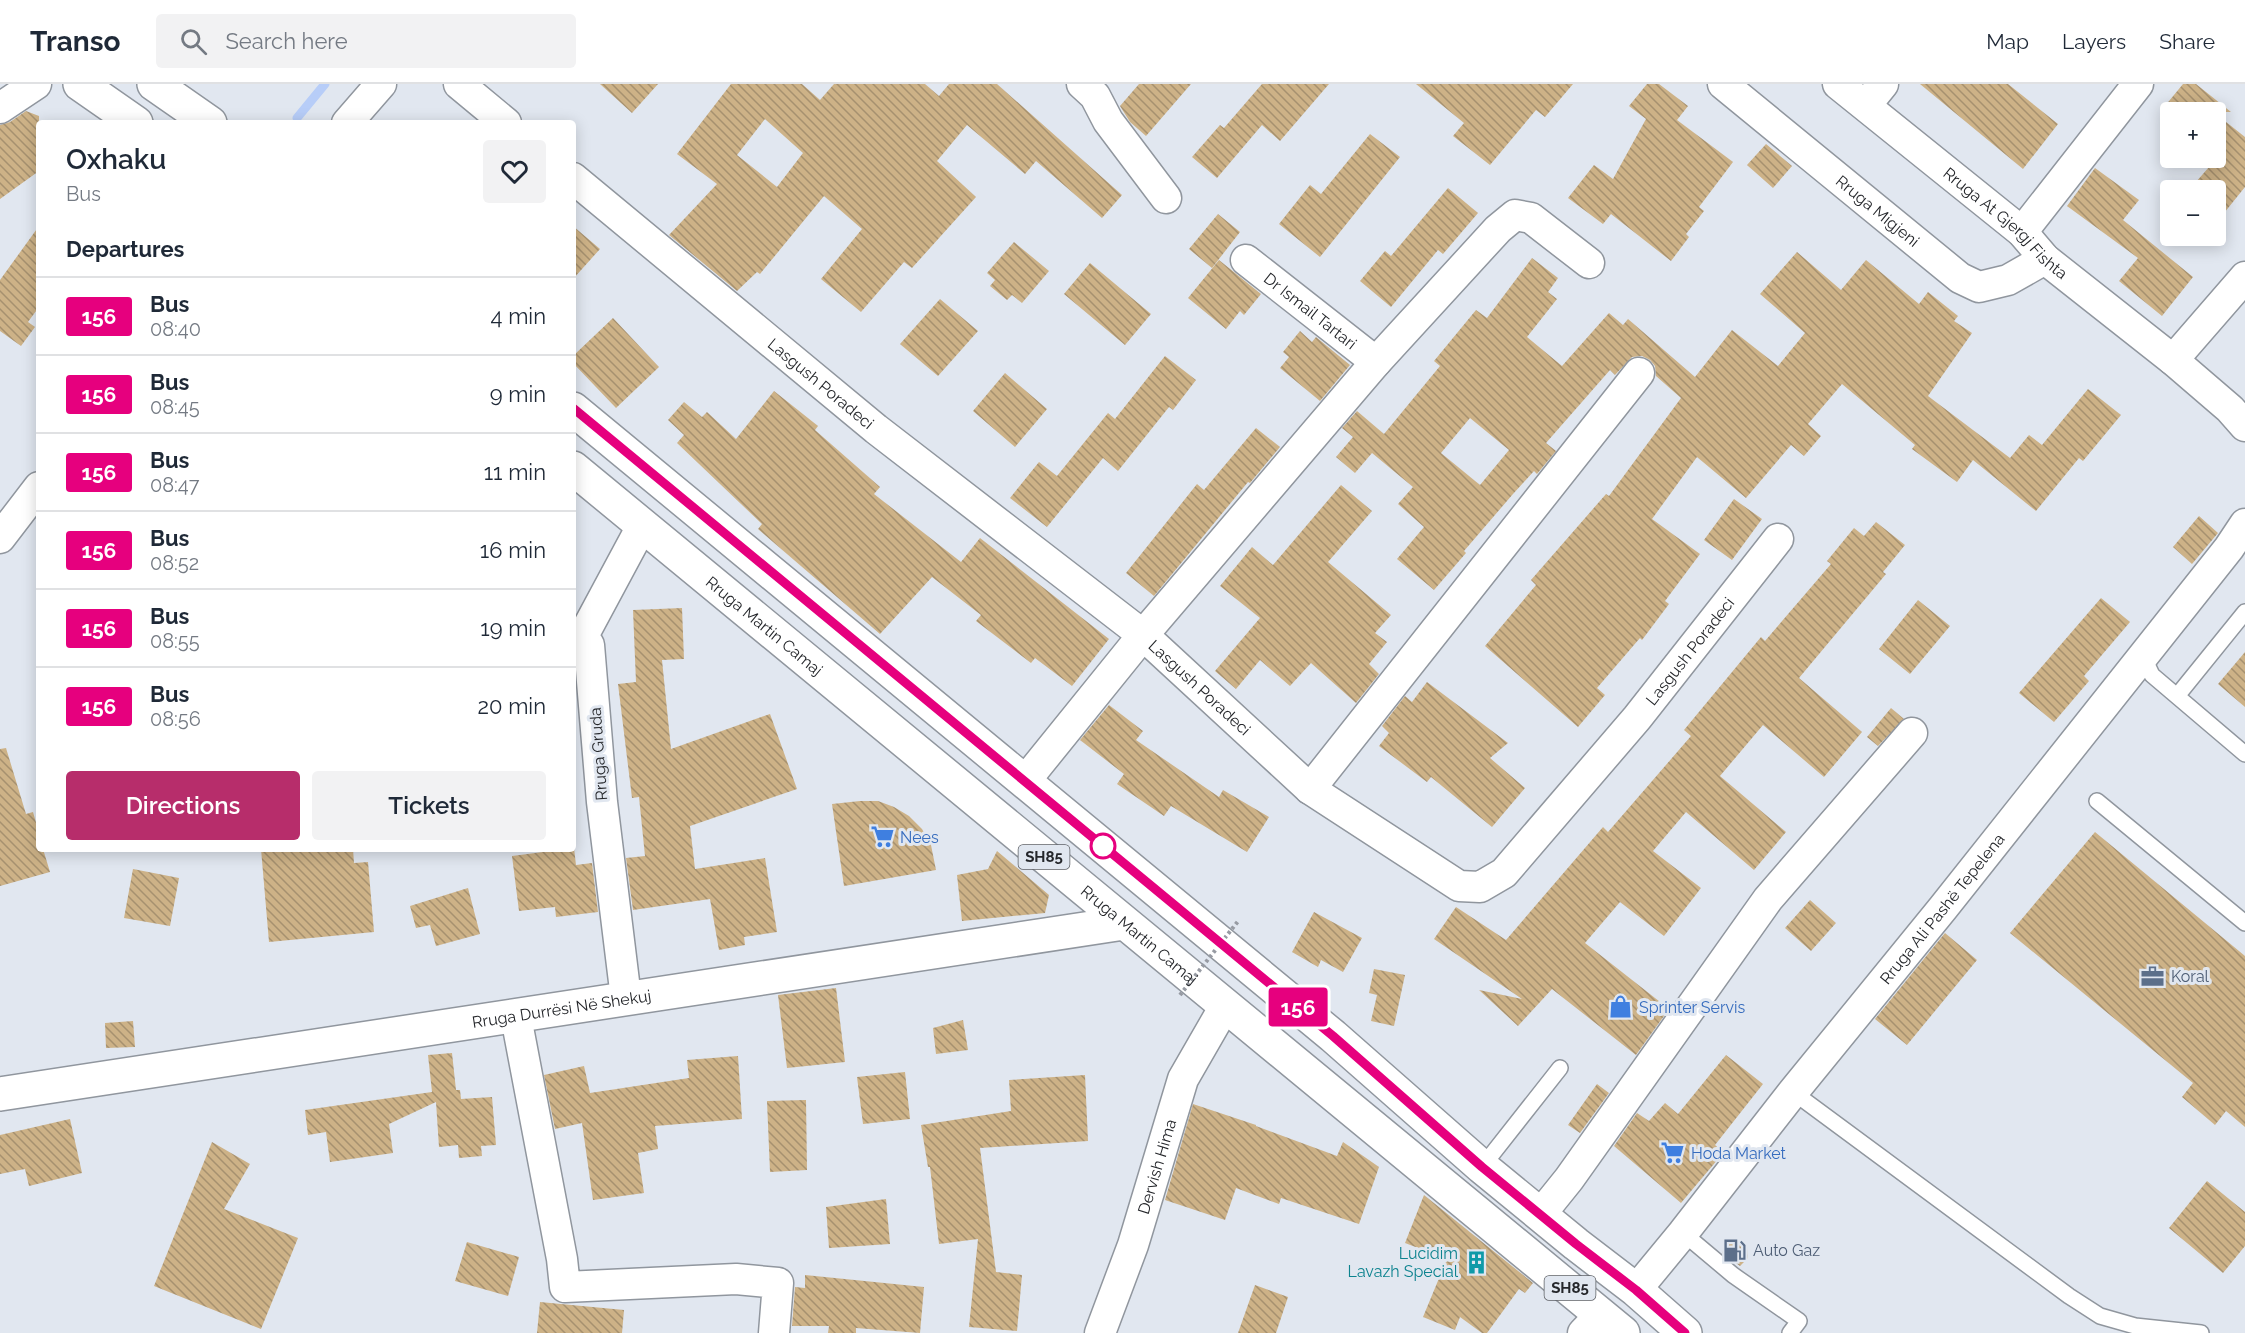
<!DOCTYPE html>
<meta charset="utf-8">
<style>
:root{--surface:#fff;--page:#f2f2f3;--text:#1f2937;--muted:#747a83;--line:#e0e1e3;--accent:#b72d6b}
body{margin:0;font-family:Raleway,sans-serif;background:var(--page);color:var(--text);height:100vh;display:flex;flex-direction:column;font-size:22px;white-space:nowrap}
*{box-sizing:border-box;margin:0}
p{font-size:20px;color:var(--muted)}
.icon{flex:none;width:33px;height:33px;fill:none;stroke:currentColor;stroke-width:2;stroke-linecap:round;stroke-linejoin:round}
.map{position:relative;flex:1;overflow:hidden}
.drawer{position:absolute;left:36px;top:36px;width:540px;height:732px;display:flex;flex-direction:column;background:var(--surface);border-radius:6px;box-shadow:0 3px 15px #0003}
.drawer>*{flex:none}
.badge{padding:0 12px;border-radius:4px;font-size:21px;line-height:39px}
.controls{position:absolute;left:2160px;top:18px;display:grid;gap:12px}
.controls a{display:grid;place-items:center;width:66px;height:66px;border-radius:6px;background:var(--surface);box-shadow:0 3px 15px #0003;font-size:30px}
.map>.badge{position:absolute;translate:-50% -50%;box-shadow:0 0 0 3px #fff}
h2{padding:0 30px;font-size:22px;line-height:54px}
.round{display:grid;place-items:center;flex:none;width:63px;height:63px;border-radius:6px;background:var(--page)}
.summary{display:flex;align-items:center;justify-content:space-between;height:102px;padding:0 30px}
h1{font-size:28px;font-weight:600;line-height:45px}
.primary-button{display:flex;gap:12px;margin-top:auto;padding:12px 30px}
.primary-button a{flex:1;height:69px;border-radius:6px;background:var(--accent);color:#fff;font-size:24px;font-weight:600;line-height:69px;text-align:center}
.primary-button a+a{background:var(--page);color:var(--text)}
ul{padding:0;list-style:none}
li{display:flex;align-items:center;gap:18px;height:78px;padding:0 30px;border-top:2px solid var(--line)}
li div{flex:1}
li b{display:block;font-size:22px}
li em{font-style:normal}
li .badge{min-width:66px;font-weight:700;text-align:center}
header{display:flex;align-items:center;gap:36px;box-sizing:border-box;height:84px;padding:0 30px;background:var(--surface);border-bottom:2px solid var(--line)}
header strong{font-size:28px}
nav{display:flex;gap:33px;margin-inline-start:auto;font-size:21px}
.search{width:420px;height:54px;background:var(--page);display:flex;align-items:center;gap:15px;box-sizing:border-box;padding:0 21px;border-radius:6px;color:var(--muted);font-size:22px}
.map>svg:first-child{display:block}
</style>
<header>
<strong>Transo</strong>
<div class="search"><svg class="icon" aria-label="search" viewBox="0 0 24 24"><circle cx="10" cy="10" r="6"/><path d="M15 15l6 6"/></svg>Search here</div>
<nav><a>Map</a><a>Layers</a><a>Share</a></nav>
</header>
<div class="map">
<svg width="2245" height="1249" viewBox="0 0 2245 1249">
<defs>
<pattern id="building-back-hatch" width="6" height="6" patternUnits="userSpaceOnUse" patternTransform="scale(1.5)"><rect width="6" height="6" fill="#cdb287"/><path d="M-1 5l2 2M0 0l6 6M5-1l2 2" fill="none" stroke="#a6916f"/></pattern>
</defs>
<rect width="100%" height="100%" fill="#e1e7f0"/>
<g fill="none" stroke-linecap="round" stroke-linejoin="round">
<!-- stream -->
<path stroke="#b7cdf8" stroke-width="9" d="M297,34L325,0"/>
</g>
<!-- building -->
<path fill="url(#building-back-hatch)" fill-rule="evenodd" d="M600,0H658L632,29Z
M731,0H802L820,16L834,0H925L939,12L949,0H997L1122,111L1102,134L1036,77L1025,90L967,41L937,77L976,113L912,184L904,178L861,228L821,195L862,145L824,112L760,190L757,188L737,207L669,151L717,100L677,70ZM765,35L803,69L777,103L737,71Z
M1139,0H1191L1146,52L1130,38L1120,22Z
M1262,0H1329L1280,57L1262,41L1217,94L1192,73L1220,41L1224,44Z
M1416,0H1573L1545,33L1536,26L1490,81L1453,52L1464,39Z
M1647,0H1659L1688,22L1677,36L1733,78L1699,123L1704,127L1686,150L1689,153L1671,177L1611,130L1603,140L1568,114L1594,81L1613,95L1646,35L1629,22Z
M1920,0H2008L2058,40L2023,85Z
M2183,0H2196L2231,28H2160Z
M26,27L39,32V87L0,115V41L10,38Z
M2216,30L2245,53V103L2216,139V106H2189L2216,75Z
M1370,50L1400,73L1320,173L1279,140L1310,101L1321,110Z
M1766,60L1792,82L1773,104L1747,81Z
M2095,84L2139,116L2123,136L2193,193L2162,232L2119,197L2138,174L2067,122Z
M1448,104L1478,129L1443,170L1438,166L1391,223L1360,197L1385,167L1391,172Z
M1218,130L1240,148L1212,184L1189,165Z
M39,142V223L28,238L35,243L21,262L0,247V196Z
M573,142L600,165L573,195Z
M1014,158L1049,187L1022,219L1012,211L1007,216L990,202L995,196L987,189Z
M1797,168L1841,206L1866,176L1919,220L1928,208L1958,232L1954,237L1972,249L1928,312L2010,374L2029,351L2042,361L2088,305L2121,331L2083,377L2079,374L2036,427L1973,376L1957,398L1912,365L1915,361L1842,300L1808,340L1821,352L1804,372L1791,361L1746,414L1697,373L1652,435L1700,470L1665,517L1669,520L1642,556L1640,554L1597,604L1605,611L1578,643L1485,562L1536,501L1531,496L1606,410L1609,412L1681,314L1656,292L1655,282L1650,276L1642,272L1632,273L1615,291L1610,286L1546,359L1556,367L1537,390L1534,387L1513,410L1464,467L1466,469L1434,506L1397,475L1424,443L1398,420L1413,403L1372,369L1355,389L1336,373L1353,353L1342,344L1357,327L1384,350L1440,282L1434,277L1476,226L1487,234L1532,174L1558,194L1548,208L1557,215L1527,253L1562,282L1609,229L1623,241L1628,235L1695,293L1732,246L1778,282L1805,249L1760,210ZM1470,334L1509,366L1480,401L1441,369Z
M1219,176L1261,210L1244,231L1240,227L1226,245L1188,214Z
M1090,179L1151,230L1125,261L1064,210Z
M940,215L978,247L938,292L900,260Z
M613,234L659,283L616,324L573,279V272Z
M1300,247L1312,258L1316,253L1350,281L1320,317L1280,284L1289,273L1283,268Z
M1165,272L1196,296L1173,326L1169,323L1118,387L1103,374L1047,443L1010,414L1039,378L1057,392L1108,329L1115,335Z
M1005,289L1047,325L1015,363L973,327Z
M774,307L818,342L815,346L880,403L874,410L961,478L980,454L1109,555L1072,602L1035,574L1031,579L976,537L981,531L932,493L880,550L758,445L762,440L677,359L684,351L668,336L684,318L702,333L707,328L736,355Z
M1256,344L1280,363L1250,399L1248,398L1154,512L1126,489L1197,400L1204,406Z
M1341,401L1372,427L1328,478L1391,531L1375,549L1387,558L1369,580L1379,590L1356,619L1311,579L1290,602L1260,576L1236,605L1215,587L1260,534L1220,502L1252,463L1273,481Z
M1734,415L1762,435L1732,476L1704,456Z
M2199,432L2218,449L2192,480L2173,463Z
M1876,438L1905,461L1883,488L1886,490L1799,594L1862,648L1824,693L1763,641L1720,692L1786,748L1754,786L1686,728L1653,767L1701,804L1664,852L1620,818L1585,859L1669,925L1636,971L1552,905L1518,942L1479,906L1522,915L1434,855L1456,823L1506,856L1603,743L1608,748L1691,652L1684,646L1761,553L1765,557L1831,480L1827,477L1854,444L1864,452Z
M2101,514L2130,538L2084,592L2089,597L2054,638L2019,609Z
M1918,516L1950,542L1910,590L1879,565Z
M682,524L684,575L662,576L671,665L770,630L797,705L690,742L695,785L765,774L777,848L744,853L745,861L719,866L710,815L633,826L626,774L645,772L639,713L632,714L618,600L636,598L633,526Z
M2245,568V623L2218,600Z
M1427,598L1508,659L1490,674L1525,704L1492,743L1431,693L1427,698L1379,662L1389,649L1382,642L1405,612L1412,618Z
M1109,621L1143,647L1136,656L1219,713L1223,706L1269,733L1247,768L1171,722L1164,732L1117,700L1124,690L1080,656Z
M1891,624L1904,635L1878,662L1867,653Z
M6,664L26,730L33,728L39,749V765H43L50,788L0,802V665Z
M860,717H878L894,723L909,732L922,745L931,761L936,786L844,802L832,720Z
M2095,748L2245,872V1043L2226,1027L2215,1041L2182,1013L2193,999L2010,849Z
M574,764L576,781L592,779L598,828L556,833L555,823L519,827L512,772Z
M261,765H353L354,779L368,778L374,848L269,858Z
M997,767L1049,811L1045,829L962,837L957,791L988,785Z
M133,785L179,794L170,842L124,834Z
M468,804L480,850L436,862L430,841L416,844L410,822Z
M1810,816L1836,839L1811,867L1785,844Z
M1314,828L1362,854L1343,888L1321,876L1318,883L1292,868Z
M1945,849L1977,876L1907,961L1875,935Z
M1374,885L1405,891L1394,942L1371,937L1377,911L1369,909Z
M836,904L845,978L787,984L778,911Z
M963,936L968,966L936,970L933,944Z
M133,937L135,963L106,964L105,939Z
M452,969L456,1006H460L461,1015L492,1013L496,1061L481,1062L482,1072L459,1074L458,1061L439,1063L436,1018L389,1040L393,1069L330,1078L326,1048L308,1051L305,1026L432,1008L428,971Z
M1726,971L1763,1000L1715,1061L1724,1068L1681,1119L1614,1062L1637,1029L1649,1037L1665,1019L1678,1030Z
M738,972L742,1035L655,1042L658,1065L638,1069L644,1109L593,1116L582,1039L555,1045L544,991L584,982L590,1009L689,994L687,976Z
M905,988L910,1035L863,1040L857,993Z
M1085,991L1088,1057L980,1064L996,1188L1022,1191L1017,1247L969,1243L978,1155L939,1160L930,1083H928L921,1041L1011,1027L1009,996Z
M1597,1000L1609,1009L1580,1049L1568,1041Z
M806,1016L807,1086L770,1088L767,1017Z
M1193,1020L1256,1041V1042L1337,1072L1343,1058L1379,1083L1359,1140L1281,1114L1279,1120L1236,1104L1225,1136L1165,1116Z
M70,1035L82,1089L29,1102L25,1085L0,1090V1051Z
M212,1058L250,1080L224,1125L298,1154L261,1245L154,1202Z
M2207,1097L2245,1128V1162L2223,1189L2169,1144Z
M1424,1111L1533,1199L1525,1209L1519,1205L1487,1249H1482L1460,1233L1455,1246L1423,1233L1447,1175L1405,1159Z
M886,1115L890,1160L829,1164L826,1123Z
M1737,1155L1747,1162L1748,1174L1740,1182L1722,1169L1726,1159Z
M467,1158L519,1173L508,1212L455,1197Z
M805,1191L924,1203L920,1249L856,1244V1249H828L829,1242H792L795,1203L805,1204Z
M1255,1201L1288,1213L1276,1249H1238Z
M540,1218L624,1226L622,1249H537Z"/>
<g fill="none" stroke-linecap="round" stroke-linejoin="round">
<defs>
<path id="service" d="M2143,572L2152,591L2245,670
M2177,612L2245,528
M2097,717L2245,839
M1793,1008L2069,1212L2100,1232L2135,1242L2201,1249
M1482,1083L1560,984
M1683,1149L1733,1191L1799,1237L1790,1249"/>
<g id="minor">
<path d="M459,0L506,39"/>
<path d="M1082,0L1095,12L1108,37L1166,114"/>
<path id="s1" d="M1723,0L1960,194L1979,203L2008,196L2045,175"/>
<path id="s2" d="M1838,0L2022,148L2045,175L2173,276L2230,325L2245,342"/>
<path d="M1866,21L1883,0"/>
<path d="M0,24L36,0"/>
<path d="M347,39L381,0"/>
<path id="s3" d="M573,94L876,345L1143,551L1310,705L1459,802L1480,803L1504,789L1637,634L1778,455"/>
<path d="M2022,148L2138,0"/>
<path id="s4" d="M1246,176L1376,278"/>
<path d="M2173,276L2245,193"/>
<path d="M0,454L39,403"/>
<path d="M1025,697L1143,551L1376,278L1498,145L1515,131L1531,134L1589,179"/>
<path d="M1310,705L1639,289"/>
<path d="M626,914L602,718L589,561L583,552L642,442"/>
<path d="M516,933L562,1175L565,1203L736,1195L778,1199L774,1249"/>
<path d="M1540,1131L1569,1095L1768,815L1912,649"/>
<path id="s5" d="M1636,1206L1683,1149L1793,1008L1943,824L2229,464L2245,440"/>
<path id="s6" d="M1100,1249L1133,1161L1183,995L1225,922"/>
<path d="M1583,1249L1601,1230"/>
</g>
<g id="tertiary">
<path id="s7" d="M0,1010L1124,839"/>
</g>
<g id="trunk">
<path d="M80,0L136,39"/>
<path d="M154,0L210,39"/>
<path d="M573,325L1333,952L1482,1083L1576,1160L1636,1206L1685,1249"/>
<path id="s8" d="M573,384L1623,1249"/>
</g>
</defs>
<!-- service casing -->
<use href="#service" stroke="#90969e" stroke-width="18"/>
<!-- minor casing -->
<use href="#minor" stroke="#90969e" stroke-width="33"/>
<!-- tertiary casing -->
<use href="#tertiary" stroke="#90969e" stroke-width="36"/>
<!-- trunk casing -->
<use href="#trunk" stroke="#90969e" stroke-width="36"/>
<!-- service -->
<use href="#service" stroke="#fff" stroke-width="15"/>
<!-- minor -->
<use href="#minor" stroke="#fff" stroke-width="30"/>
<!-- tertiary -->
<use href="#tertiary" stroke="#fff" stroke-width="33"/>
<!-- trunk -->
<use href="#trunk" stroke="#fff" stroke-width="33"/>
<!-- path-bridge -->
<path stroke="#979ba3" stroke-width="4" stroke-dasharray="3 3" stroke-linecap="butt" d="M1180,911L1239,836"/>
</g>
<g fill="none" stroke-linecap="round" stroke-linejoin="round">
<defs>
<path id="line" d="M573,324L1333,952L1482,1083L1576,1160L1636,1206L1685,1249"/>
</defs>
<!-- line casing -->
<use href="#line" stroke="#fff" stroke-width="14"/>
<!-- line -->
<use href="#line" stroke="#e6007e" stroke-width="9"/>
</g>
<!-- icons -->
<defs>
<symbol id="supermarket-bare" viewBox="-9 -9 18 18"><path d="M-6-5.5h2.5l.6 2H6L4.5 2H-2.5L-4.4-4H-6ZM-1.5 3.2a1.3 1.3 0 1 0 .1 0ZM3 3.2a1.3 1.3 0 1 0 .1 0Z" fill="#3f7fe0" stroke="#e1e7f0" stroke-width="2.5" paint-order="stroke"/></symbol>
<symbol id="office-bare" viewBox="-9 -9 18 18"><path d="M-6-3h4V-5.5h4V-3h4V5H-6ZM-1-4.5V-3h2v-1.5ZM-6 0V1H6V0Z" fill="#5c6f8a" stroke="#e1e7f0" stroke-width="2.5" paint-order="stroke"/></symbol>
<symbol id="shop-bare" viewBox="-9 -9 18 18"><path d="M-5-2.5h2.3a2.7 3.5 0 0 1 5.4 0H5L5.5 6h-11ZM-1.5-2.5h3a1.5 2.3 0 0 0-3 0Z" fill="#3f7fe0" stroke="#e1e7f0" stroke-width="2.5" paint-order="stroke"/></symbol>
<symbol id="fuel-bare" viewBox="-9 -9 18 18"><path d="M-5.5-6h7V0h2V4h1.3V-2.5L3-4.5l.8-.8L6-3V5H2.5V1h-1V6h-7ZM-4.2-4.7v3.2H.2V-4.7Z" fill="#5c6f8a" stroke="#e1e7f0" stroke-width="2.5" paint-order="stroke"/></symbol>
<symbol id="building-bare" viewBox="-9 -9 18 18"><path d="M-4-6H4V6H1V3H-1V6H-4ZM-2.5-4.3h1.7v1.8h-1.7ZM.8-4.3h1.7v1.8H.8ZM-2.5-1h1.7V.8h-1.7ZM.8-1h1.7V.8H.8Z" fill="#0f9aa8" stroke="#e1e7f0" stroke-width="2.5" paint-order="stroke"/></symbol>
</defs>
<g fill-rule="evenodd">
<use href="#supermarket-bare" x="866" y="736" width="33" height="33"/>
<use href="#office-bare" x="2136" y="876" width="33" height="33"/>
<use href="#shop-bare" x="1604" y="906" width="33" height="33"/>
<use href="#supermarket-bare" x="1656" y="1052" width="33" height="33"/>
<use href="#fuel-bare" x="1718" y="1150" width="33" height="33"/>
<use href="#building-bare" x="1460" y="1162" width="33" height="33"/>
</g>
<!-- markers -->
<circle fill="#fff" stroke="#e6007e" stroke-width="3" cx="1103" cy="762" r="12"/>
<g text-anchor="middle" stroke-width="6" stroke-linejoin="round" paint-order="stroke">
<!-- shield labels -->
<g fill="#e1e7f0" stroke="#5d6065" stroke-width="1.5">
<rect x="1018.5" y="761" width="51" height="24" rx="4.5"/>
<rect x="1544.5" y="1192" width="51" height="24" rx="4.5"/>
</g>
<g font-size="15" font-weight="bold" fill="#24262a">
<text x="1044" y="778">SH85</text>
<text x="1570" y="1209">SH85</text>
</g>
<!-- street labels -->
<g font-size="16" fill="#24262a" stroke="#e1e7f0">
<text dy="6" stroke="none"><textPath href="#s1" startOffset="200">Rruga Migjeni</textPath></text>
<text dy="6" stroke="none"><textPath href="#s2" startOffset="218">Rruga At Gjergj Fishta</textPath></text>
<text dy="6" stroke="none"><textPath href="#s4" startOffset="82">Dr Ismail Tartari</textPath></text>
<text dy="6" stroke="none"><textPath href="#s3" startOffset="322">Lasgush Poradeci</textPath></text>
<text dy="6" stroke="none"><textPath href="#s8" startOffset="248">Rruga Martin Camaj</textPath></text>
<text dy="6" stroke="none"><textPath href="#s3" startOffset="1474">Lasgush Poradeci</textPath></text>
<text dy="6" stroke="none"><textPath href="#s3" startOffset="808">Lasgush Poradeci</textPath></text>
<text transform="translate(598 670) rotate(-94)" y="6">Rruga Gruda</text>
<text dy="6" stroke="none"><textPath href="#s5" startOffset="489">Rruga Ali Pashë Tepelena</textPath></text>
<text dy="6" stroke="none"><textPath href="#s8" startOffset="734">Rruga Martin Camaj</textPath></text>
<text dy="6" stroke="none"><textPath href="#s7" startOffset="568">Rruga Durrësi Në Shekuj</textPath></text>
<text dy="6" stroke="none"><textPath href="#s6" startOffset="176">Dervish Hima</textPath></text>
</g>
<!-- shop labels -->
<g font-size="16" fill="#366cbe" stroke="#e1e7f0" text-anchor="start">
<text x="900" y="759">Nees</text>
<text x="1639" y="929">Sprinter Servis</text>
<text x="1691" y="1075">Hoda Market</text>
</g>
<!-- service labels -->
<g font-size="16" fill="#4e5e75" stroke="#e1e7f0" text-anchor="start">
<text x="2171" y="898">Koral</text>
<text x="1753" y="1172">Auto Gaz</text>
</g>
<!-- culture labels -->
<g font-size="16" fill="#0d838f" stroke="#e1e7f0" text-anchor="end">
<text x="1458" y="1175">Lucidim<tspan x="1458" dy="18">Lavazh Special</tspan></text>
</g>
</g>
</svg>
<div class="controls">
<a>+</a>
<a>−</a>
</div>
<b class="badge" style="left:1298px;top:923px;background:#e6007e;color:#fff">156</b>
<section class="drawer">
<div class="summary"><div><h1>Oxhaku</h1><p>Bus</p></div><a class="round"><svg class="icon" aria-label="heart" viewBox="0 0 24 24"><path d="M12 20l-8-8c-3-5 5-10 8-4 3-6 11-1 8 4z"/></svg></a></div>
<h2>Departures</h2>
<ul>
<li><span class="badge" style="background:#e6007e;color:#fff">156</span><div><b>Bus</b><p>08:40</p></div><em>4 min</em></li>
<li><span class="badge" style="background:#e6007e;color:#fff">156</span><div><b>Bus</b><p>08:45</p></div><em>9 min</em></li>
<li><span class="badge" style="background:#e6007e;color:#fff">156</span><div><b>Bus</b><p>08:47</p></div><em>11 min</em></li>
<li><span class="badge" style="background:#e6007e;color:#fff">156</span><div><b>Bus</b><p>08:52</p></div><em>16 min</em></li>
<li><span class="badge" style="background:#e6007e;color:#fff">156</span><div><b>Bus</b><p>08:55</p></div><em>19 min</em></li>
<li><span class="badge" style="background:#e6007e;color:#fff">156</span><div><b>Bus</b><p>08:56</p></div><em>20 min</em></li>
</ul>
<div class="primary-button"><a>Directions</a><a>Tickets</a></div>
</section>
</div>
